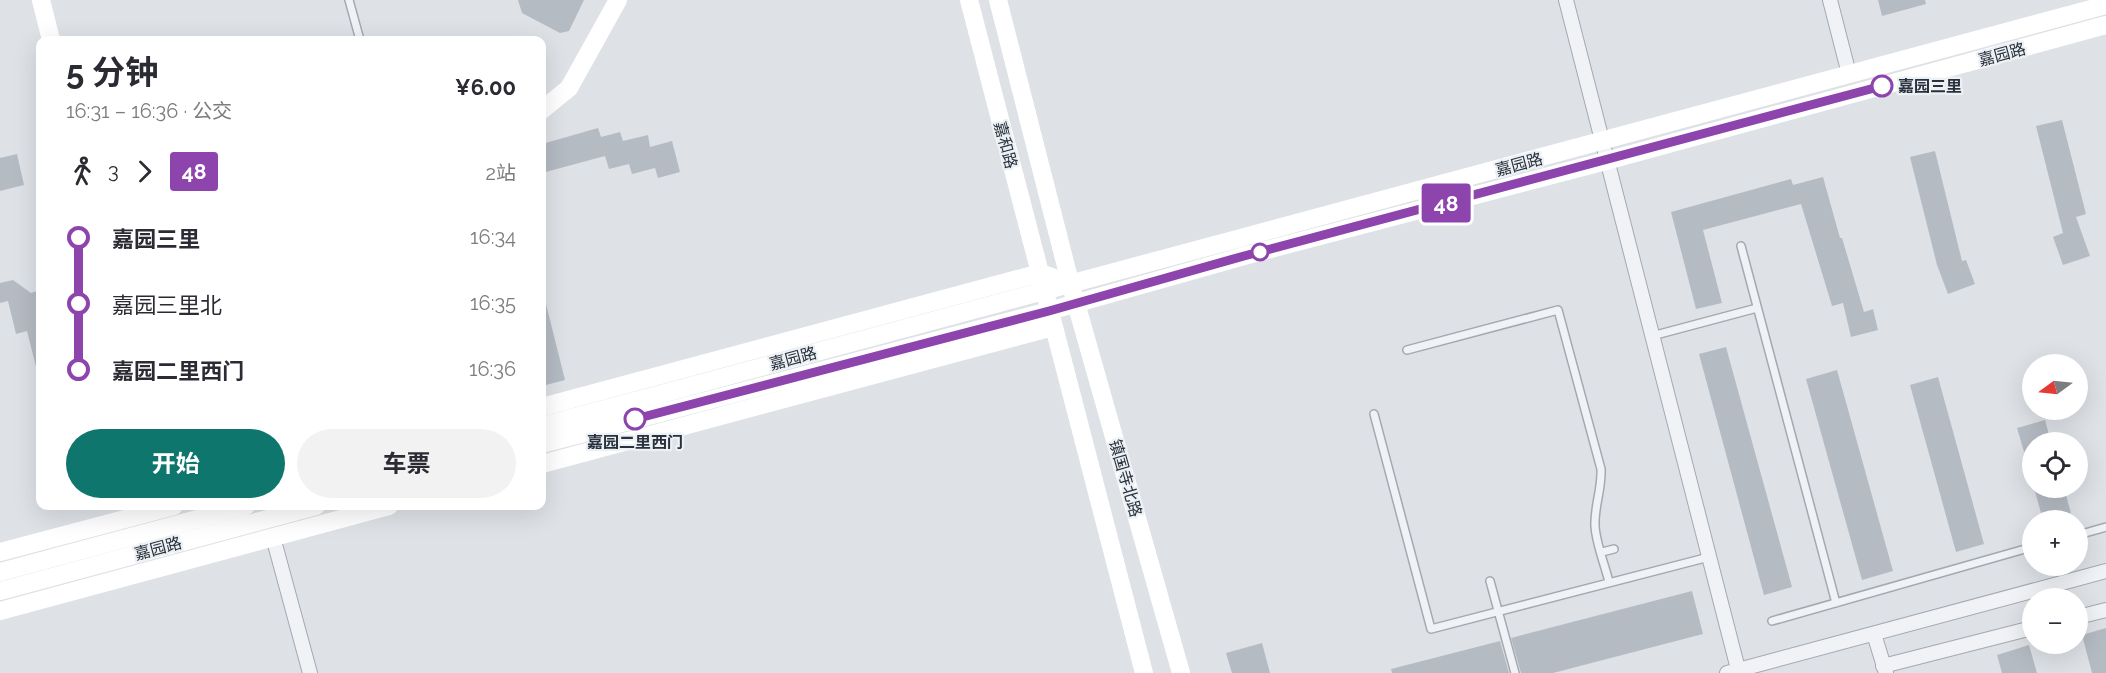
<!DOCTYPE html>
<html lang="zh">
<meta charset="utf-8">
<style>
:root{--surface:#fff;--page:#f2f2f3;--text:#2b2b33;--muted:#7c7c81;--accent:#0f766e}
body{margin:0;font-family:Raleway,"Noto Sans SC",sans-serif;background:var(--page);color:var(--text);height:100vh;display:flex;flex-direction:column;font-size:22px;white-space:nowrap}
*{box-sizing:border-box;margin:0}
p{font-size:20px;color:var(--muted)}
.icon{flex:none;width:33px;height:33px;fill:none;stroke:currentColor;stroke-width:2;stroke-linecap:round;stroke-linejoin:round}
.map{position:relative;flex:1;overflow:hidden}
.drawer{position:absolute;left:36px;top:36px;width:510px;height:474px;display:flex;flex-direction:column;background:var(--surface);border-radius:12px;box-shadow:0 6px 24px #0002}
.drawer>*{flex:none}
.badge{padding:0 12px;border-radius:4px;font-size:21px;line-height:39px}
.needle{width:39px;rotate:255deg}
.tools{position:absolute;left:2022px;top:354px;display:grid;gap:12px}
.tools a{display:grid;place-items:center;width:66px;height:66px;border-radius:50%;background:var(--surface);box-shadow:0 6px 24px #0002;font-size:30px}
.map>.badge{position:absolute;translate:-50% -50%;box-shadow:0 0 0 3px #fff}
.legs{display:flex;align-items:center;gap:9px;height:66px;padding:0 30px;font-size:20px}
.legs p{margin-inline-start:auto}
.summary{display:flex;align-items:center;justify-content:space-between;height:102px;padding:0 30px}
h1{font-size:33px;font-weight:700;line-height:45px}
.action{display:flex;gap:12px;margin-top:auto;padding:12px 30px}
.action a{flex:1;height:69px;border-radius:36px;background:var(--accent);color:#fff;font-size:24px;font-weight:700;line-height:69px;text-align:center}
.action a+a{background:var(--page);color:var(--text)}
ul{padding:0 30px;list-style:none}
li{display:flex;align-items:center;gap:21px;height:66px;font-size:22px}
li i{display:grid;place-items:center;width:9px;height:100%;margin:0 8px;background:currentColor}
li i::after{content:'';width:15px;height:15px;margin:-8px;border:4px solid;border-radius:50%;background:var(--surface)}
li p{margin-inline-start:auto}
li:first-child i{background:linear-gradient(#0000 50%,currentColor 0)}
li:last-child i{background:linear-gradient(currentColor 50%,#0000 0)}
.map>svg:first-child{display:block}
</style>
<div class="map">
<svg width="2106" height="673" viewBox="0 0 2106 673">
<rect width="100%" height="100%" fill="#dee2e7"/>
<!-- building -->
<path fill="#b5bbc3" d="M518,0H584L569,31L560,33L522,13Z
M1878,0H1925L1926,4L1882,16Z
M2062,120L2086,214L2076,217L2090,256L2063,265L2053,237L2063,233L2036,126Z
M598,128L601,137L620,132L623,141L648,135L650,147L672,141L680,172L658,178L655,168L632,174L629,164L609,169L605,156L542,173V144Z
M1935,151L1962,261L1966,260L1975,284L1948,294L1937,265L1910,157Z
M17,154L24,185L0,191V158Z
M1823,177L1840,238H1842L1864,312L1873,309L1878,330L1851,337L1843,303L1832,306L1801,204L1703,230L1722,303L1696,309L1671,212L1791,179L1793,185Z
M13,280L31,293L37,291L40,302V367H36L27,331L16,334L8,301L0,303V283Z
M546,304L565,380L542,386V305Z
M1726,347L1792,587L1764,595L1699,354Z
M1837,370L1893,571L1862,580L1806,379Z
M1938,377L1984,544L1956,552L1910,385Z
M2045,420L2051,442H2032V469H2029L2017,428Z
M2034,488H2064L2071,513L2043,520Z
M1692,591L1703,634L1553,673H1521L1511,638Z
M2106,628V673H2092L2082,635Z
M1500,641L1509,673H1392L1391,669Z
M1262,643L1270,673H1232L1226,653Z
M2029,645L2037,673H2002L1997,655Z"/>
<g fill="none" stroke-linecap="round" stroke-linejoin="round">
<defs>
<path id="lane" d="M349,0L360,40
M1741,246L1836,603
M1652,336L1757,308
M1407,350L1558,310L1601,469C1602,489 1594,507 1595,526C1596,544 1605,565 1609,582
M1374,414L1431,629L1709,557
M2078,535L2106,527
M1602,552L1614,549
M1490,581L1515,673
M1772,621L2032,547"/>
<path id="street" d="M1566,0L1739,673
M1830,0L1849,74
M273,537L310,673
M2078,617L2106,610
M1874,634L1886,673
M1883,666L2032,628
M1727,673L2106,571"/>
</defs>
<!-- lane casing -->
<use href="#lane" stroke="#a4a9b1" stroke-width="10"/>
<!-- street casing -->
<use href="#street" stroke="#a4a9b1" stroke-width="16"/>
<!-- lane -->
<use href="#lane" stroke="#f0f2f5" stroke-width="7"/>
<!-- street -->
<use href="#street" stroke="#f0f2f5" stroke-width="14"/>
<!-- secondary -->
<path stroke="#fff" stroke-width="18" d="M41,0L51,40
M969,0L1144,673
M998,0L1070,282L1181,673
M542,110L569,88L618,0
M542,407L1040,273L1052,277
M542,426L2106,5
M542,444L1049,311L1244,256L1606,161L2106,25
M542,464L1053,327
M0,552L174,506
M0,572L246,506
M0,591L316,506
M0,611L389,506"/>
</g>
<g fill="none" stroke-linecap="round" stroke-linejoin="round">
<defs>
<path id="line-1" d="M635,419L1049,311L1244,256L1882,86"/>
</defs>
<!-- line-1 casing -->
<use href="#line-1" stroke="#fff" stroke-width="14"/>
<!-- line-1 -->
<use href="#line-1" stroke="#8e44ad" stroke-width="9"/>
</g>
<!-- markers -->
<g fill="#fff" stroke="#8e44ad" stroke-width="3">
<circle cx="1882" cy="86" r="10"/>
<circle cx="1260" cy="252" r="8"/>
<circle cx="635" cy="419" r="10"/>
</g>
<g text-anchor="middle" stroke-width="4.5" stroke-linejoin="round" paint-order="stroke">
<!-- street labels -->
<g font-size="16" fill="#28313d" stroke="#edf1f4">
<text transform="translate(2002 54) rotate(-15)" y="6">嘉园路</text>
<text transform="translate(1006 145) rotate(75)" y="6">嘉和路</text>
<text transform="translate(1519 164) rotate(-15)" y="6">嘉园路</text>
<text transform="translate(793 358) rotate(-15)" y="6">嘉园路</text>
<text transform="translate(1126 478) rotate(74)" y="6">镇国寺北路</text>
<text transform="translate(158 548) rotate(-15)" y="6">嘉园路</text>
</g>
<!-- stop labels -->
<g font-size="16" font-weight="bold" fill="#28313d" stroke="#edf1f4" text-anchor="start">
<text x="1898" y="92">嘉园三里</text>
<text x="635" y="448" text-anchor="middle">嘉园二里西门</text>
</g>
</g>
</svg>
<div class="tools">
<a><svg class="needle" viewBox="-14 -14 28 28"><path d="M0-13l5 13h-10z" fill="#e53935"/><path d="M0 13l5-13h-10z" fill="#7c7c81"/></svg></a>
<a><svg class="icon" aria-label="locate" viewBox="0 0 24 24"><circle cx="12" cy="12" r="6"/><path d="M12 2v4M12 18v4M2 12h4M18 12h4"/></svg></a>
<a>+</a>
<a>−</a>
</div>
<b class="badge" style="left:1446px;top:203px;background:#8e44ad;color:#fff">48</b>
<section class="drawer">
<div class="summary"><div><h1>5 分钟</h1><p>16:31 – 16:36 · 公交</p></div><b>¥6.00</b></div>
<div class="legs"><svg class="icon" aria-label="walk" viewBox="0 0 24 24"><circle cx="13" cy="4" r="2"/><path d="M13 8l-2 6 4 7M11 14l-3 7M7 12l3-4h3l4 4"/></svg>3<svg class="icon" aria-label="forward" viewBox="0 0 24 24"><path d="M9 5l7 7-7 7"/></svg><b class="badge" style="background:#8e44ad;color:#fff">48</b><p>2站</p></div>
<ul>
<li><i style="color:#8e44ad"></i><b>嘉园三里</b><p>16:34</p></li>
<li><i style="color:#8e44ad"></i><span>嘉园三里北</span><p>16:35</p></li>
<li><i style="color:#8e44ad"></i><b>嘉园二里西门</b><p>16:36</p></li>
</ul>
<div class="action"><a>开始</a><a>车票</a></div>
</section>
</div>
